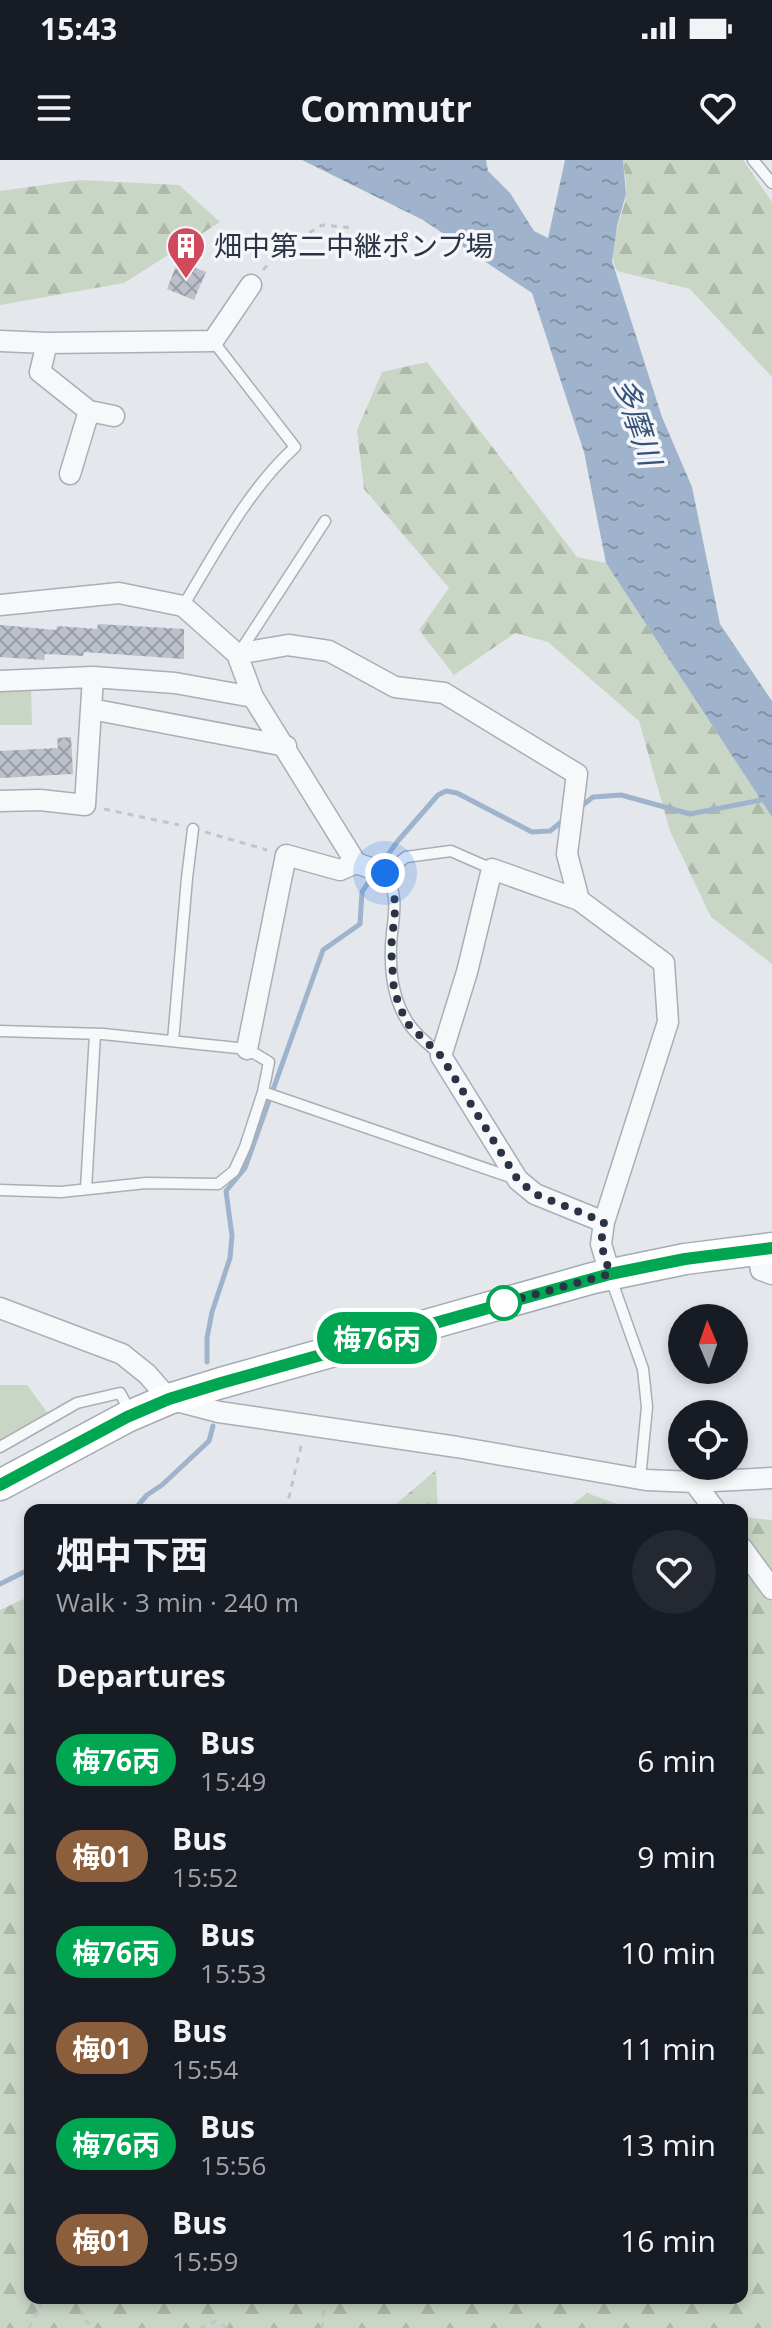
<!DOCTYPE html>
<meta charset="utf-8">
<style>
:root{--surface:#171b24;--page:#242831;--text:#f1f3f6;--muted:#9ea1a6}
body{margin:0;font-family:"Open Sans","Noto Sans JP",sans-serif;background:var(--page);color:var(--text);height:100vh;display:flex;flex-direction:column;font-size:30px;white-space:nowrap}
*{box-sizing:border-box;margin:0}
p{font-size:26px;color:var(--muted)}
.icon{flex:none;width:44px;height:44px;fill:none;stroke:currentColor;stroke-width:2;stroke-linecap:round;stroke-linejoin:round}
.map{position:relative;flex:1;overflow:hidden}
.panel{position:absolute;left:24px;top:1344px;width:724px;height:800px;display:flex;flex-direction:column;background:var(--surface);border-radius:16px;box-shadow:0 4px 12px #0003}
.panel>*{flex:none}
.badge{padding:0 16px;border-radius:26px;font-size:28px;line-height:52px}
.needle{width:52px;rotate:358deg}
.fabs{position:absolute;left:668px;top:1144px;display:grid;gap:16px}
.fabs a{display:grid;place-items:center;width:80px;height:80px;border-radius:50%;background:var(--surface);box-shadow:0 4px 12px #0003;font-size:40px}
.you{position:absolute;width:40px;height:40px;margin:-20px;border:6px solid #fff;border-radius:50%;background:#1a73e8;box-shadow:0 0 0 12px #1a73e833}
.map>.badge{position:absolute;translate:-50% -50%;box-shadow:0 0 0 4px #fff}
h2{padding:0 32px;font-size:30px;line-height:72px}
.round{display:grid;place-items:center;flex:none;width:84px;height:84px;border-radius:42px;background:var(--page)}
.head{display:flex;align-items:center;justify-content:space-between;height:136px;padding:0 32px}
h1{font-size:38px;font-weight:700;line-height:60px}
ul{padding:0;list-style:none}
li{display:flex;align-items:center;gap:24px;height:96px;padding:0 32px}
li div{flex:1}
li b{display:block;font-size:30px}
li em{font-style:normal}
li .badge{min-width:88px;font-weight:700;text-align:center}
.status{display:flex;justify-content:space-between;align-items:center;height:56px;padding:0 40px;background:var(--surface);direction:ltr}
.status svg{height:22px;fill:currentColor}
header{display:flex;justify-content:space-between;align-items:center;height:104px;padding:0 32px;background:var(--surface);font-size:36px;font-weight:700}
.map>svg:first-child{display:block}
</style>
<div class="status"><b>15:43</b><svg viewBox="0 0 49 12"><path d="M0 12V9h3v3zM5 12V6h3v6zM10 12V3h3v9zM15 12V0h3v12zM26 1h20v11H26zM47 4h2v5h-2z"/></svg></div>
<header><svg class="icon" aria-label="menu" viewBox="0 0 24 24"><path d="M4 6h16M4 12h16M4 18h16"/></svg>Commutr<svg class="icon" aria-label="heart" viewBox="0 0 24 24"><path d="M12 20l-8-8c-3-5 5-10 8-4 3-6 11-1 8 4z"/></svg></header>
<div class="map">
<svg width="772" height="2168" viewBox="0 0 772 2168">
<defs>
<pattern id="forest-firs" width="22" height="20" patternUnits="userSpaceOnUse" patternTransform="scale(2)"><rect width="22" height="20" fill="#c9d6c5"/><path d="M5 1l3.5 6h-7zM16 11l3.5 6h-7z" fill="#adb8ab"/></pattern>
<pattern id="water-ripples" width="26" height="14" patternUnits="userSpaceOnUse" patternTransform="scale(2)"><rect width="26" height="14" fill="#9fb4cc"/><path d="M2 4q2-2 4 0t4 0M15 11q2-2 4 0t4 0" fill="none" stroke="#8293a7"/></pattern>
<pattern id="building-cross-hatch" width="8" height="8" patternUnits="userSpaceOnUse" patternTransform="scale(2)"><rect width="8" height="8" fill="#bbc0ca"/><path d="M0 0l8 8M0 8l8-8" fill="none" stroke="#989da6"/></pattern>
</defs>
<rect width="100%" height="100%" fill="#e4e7ec"/>
<!-- forest -->
<path fill="url(#forest-firs)" d="M623,0H743L772,42V217L690,129L617,111C604,85 624,59 626,33C627,23 624,11 623,0Z
M80,20L179,25L220,62L124,123L0,145V31Z
M427,202L577,397L606,403L772,657V804L711,757L670,671L639,561L548,482L515,473L454,515L419,470L449,428L364,329L357,270L382,212Z
M436,1310L438,1350H389Z
M587,1333L633,1350H565Z
M742,1357L772,1360V2168H0V1450L30,1436V2138H742Z"/>
<!-- park -->
<path fill="#c9d6c5" d="M31,527L32,565H0V528Z
M0,1225H27L50,1256L0,1283Z"/>
<!-- water -->
<path fill="url(#water-ripples)" d="M302,0H486L488,11L510,33L534,71L548,78L565,0H623L626,34L617,66L612,101L662,257L692,327L720,464L772,541V657L606,403L584,292L532,133L423,60Z"/>
<g fill="none" stroke-linecap="round" stroke-linejoin="round">
<!-- stream -->
<path stroke="#9fb4cc" stroke-width="5" d="M579,648L593,637L621,635L690,654L772,638
M380,706L397,682L438,635L446,631L457,633L532,672L550,671L565,659
M207,1202V1178L212,1152L230,1098L232,1076L226,1031L245,1008L323,790L360,764L362,732L374,714
M134,1350L147,1335L162,1325L209,1281L213,1266
M0,1424L30,1409"/>
</g>
<!-- building -->
<path fill="url(#building-cross-hatch)" d="M178,101L206,112L194,140L167,129Z
M98,464L184,469V499L84,492L83,496L45,494L44,500L0,497V465L56,470L57,466L97,469Z
M71,577L73,614L0,618V591L58,588L57,578Z"/>
<g fill="none" stroke-linecap="round" stroke-linejoin="round">
<defs>
<path id="service" d="M753,0L772,23
M183,446C216,392 247,331 295,287L213,181
M239,493L325,361
M0,871L103,874L247,889L269,902L263,932L245,987L234,1011L218,1024L146,1023L61,1032L0,1030
M173,881L187,718L193,669
M441,896C430,885 413,873 406,859C393,838 390,811 391,786C392,759 401,738 385,713L406,697L451,691L492,709
M263,932L513,1018
M86,1029L95,874
M610,1116L643,1209L647,1247L640,1319
M0,1287L77,1243L120,1233L131,1253"/>
<path id="minor" d="M0,181L47,183L213,181L251,125
M47,183L40,212L89,251L114,256
M70,314L89,251
M0,445L119,433L183,446L237,494L253,537L356,703L385,713
M237,494L288,485L329,491L395,527L444,533L577,614L567,694L579,740L664,803L668,862L604,1062L601,1084L610,1114
M0,521L93,517L175,523L253,537
M91,549L286,586
M0,641L40,640L85,645L93,517
M579,740L492,709L467,812L441,896L518,1020L535,1034L604,1062
M247,889L286,695L340,710L356,703
M757,1089L761,1110L772,1114
M0,1148L122,1194L147,1214L169,1239L219,1252L457,1287L646,1320L694,1322L772,1318
M694,1322L715,1350
M742,1388L772,1429"/>
<path id="primary" d="M0,1325L127,1257L169,1239L221,1223L593,1118L685,1099L772,1088"/>
</defs>
<!-- service casing -->
<use href="#service" stroke="#a9aeb7" stroke-width="13"/>
<!-- minor casing -->
<use href="#minor" stroke="#a9aeb7" stroke-width="23"/>
<!-- primary casing -->
<use href="#primary" stroke="#a3abb8" stroke-width="33"/>
<!-- path -->
<path stroke="#c2c5cb" stroke-width="3" stroke-dasharray="6 6" stroke-linecap="butt" d="M263,110L281,90L322,65L354,68
M104,649L179,665
M205,672L267,690
M286,1350L302,1282
M77,2138L84,2160L95,2168
M29,2168L44,2138
M200,2168L216,2161L227,2168
M322,2168L325,2138"/>
<!-- service -->
<use href="#service" stroke="#f7f8fa" stroke-width="10"/>
<!-- minor -->
<use href="#minor" stroke="#f7f8fa" stroke-width="20"/>
<!-- primary -->
<use href="#primary" stroke="#fff" stroke-width="30"/>
</g>
<g fill="none" stroke-linecap="round" stroke-linejoin="round">
<defs>
<path id="line" d="M0,1325L127,1257L169,1239L221,1223L610,1114L685,1099L772,1088"/>
</defs>
<!-- line casing -->
<use href="#line" stroke="#fff" stroke-width="18"/>
<!-- line -->
<use href="#line" stroke="#00a651" stroke-width="12"/>
<!-- walk -->
<path stroke="#2b3445" stroke-width="8" stroke-dasharray="0 14.4" d="M385,713L394,727L395,751L391,788L394,831L406,862L441,896L518,1020L535,1034L604,1062L601,1084L610,1114L492,1146L504,1143"/>
</g>
<!-- icons -->
<defs>
<symbol id="building-pin" viewBox="-11 -11 22 30"><path d="M0 17L-7.5 6A9.5 9.5 0 1 1 7.5 6Z" fill="#d1495b" stroke="#f4f6f9"/><path d="M-4-6H4V6H1V3H-1V6H-4ZM-2.5-4.3h1.7v1.8h-1.7ZM.8-4.3h1.7v1.8H.8ZM-2.5-1h1.7V.8h-1.7ZM.8-1h1.7V.8H.8Z" fill="#fff"/></symbol>
</defs>
<g fill-rule="evenodd">
<use href="#building-pin" x="164" y="64" width="44" height="60"/>
</g>
<!-- markers -->
<circle fill="#fff" stroke="#00a651" stroke-width="4" cx="504" cy="1143" r="16"/>
<g text-anchor="middle" stroke-width="7" stroke-linejoin="round" paint-order="stroke">
<!-- poi labels -->
<g font-size="28" fill="#2b3445" stroke="#f4f6f9" text-anchor="start">
<text x="214" y="96">畑中第二中継ポンプ場</text>
</g>
<!-- water labels -->
<g font-size="30" font-style="italic" fill="#34527a" stroke="#f4f6f9">
<text transform="translate(637 262) rotate(72)" y="10">多摩川</text>
</g>
</g>
</svg>
<div class="fabs">
<a><svg class="needle" viewBox="-14 -14 28 28"><path d="M0-13l5 13h-10z" fill="#e53935"/><path d="M0 13l5-13h-10z" fill="#9ea1a6"/></svg></a>
<a><svg class="icon" aria-label="locate" viewBox="0 0 24 24"><circle cx="12" cy="12" r="6"/><path d="M12 2v4M12 18v4M2 12h4M18 12h4"/></svg></a>
</div>
<div class="you" style="left:385px;top:713px"></div>
<b class="badge" style="left:377px;top:1178px;background:#00a651;color:#fff">梅76丙</b>
<section class="panel">
<div class="head"><div><h1>畑中下西</h1><p>Walk · 3 min · 240 m</p></div><a class="round"><svg class="icon" aria-label="heart" viewBox="0 0 24 24"><path d="M12 20l-8-8c-3-5 5-10 8-4 3-6 11-1 8 4z"/></svg></a></div>
<h2>Departures</h2>
<ul>
<li><span class="badge" style="background:#00a651;color:#fff">梅76丙</span><div><b>Bus</b><p>15:49</p></div><em>6 min</em></li>
<li><span class="badge" style="background:#8b5e3c;color:#fff">梅01</span><div><b>Bus</b><p>15:52</p></div><em>9 min</em></li>
<li><span class="badge" style="background:#00a651;color:#fff">梅76丙</span><div><b>Bus</b><p>15:53</p></div><em>10 min</em></li>
<li><span class="badge" style="background:#8b5e3c;color:#fff">梅01</span><div><b>Bus</b><p>15:54</p></div><em>11 min</em></li>
<li><span class="badge" style="background:#00a651;color:#fff">梅76丙</span><div><b>Bus</b><p>15:56</p></div><em>13 min</em></li>
<li><span class="badge" style="background:#8b5e3c;color:#fff">梅01</span><div><b>Bus</b><p>15:59</p></div><em>16 min</em></li>
</ul>
</section>
</div>
